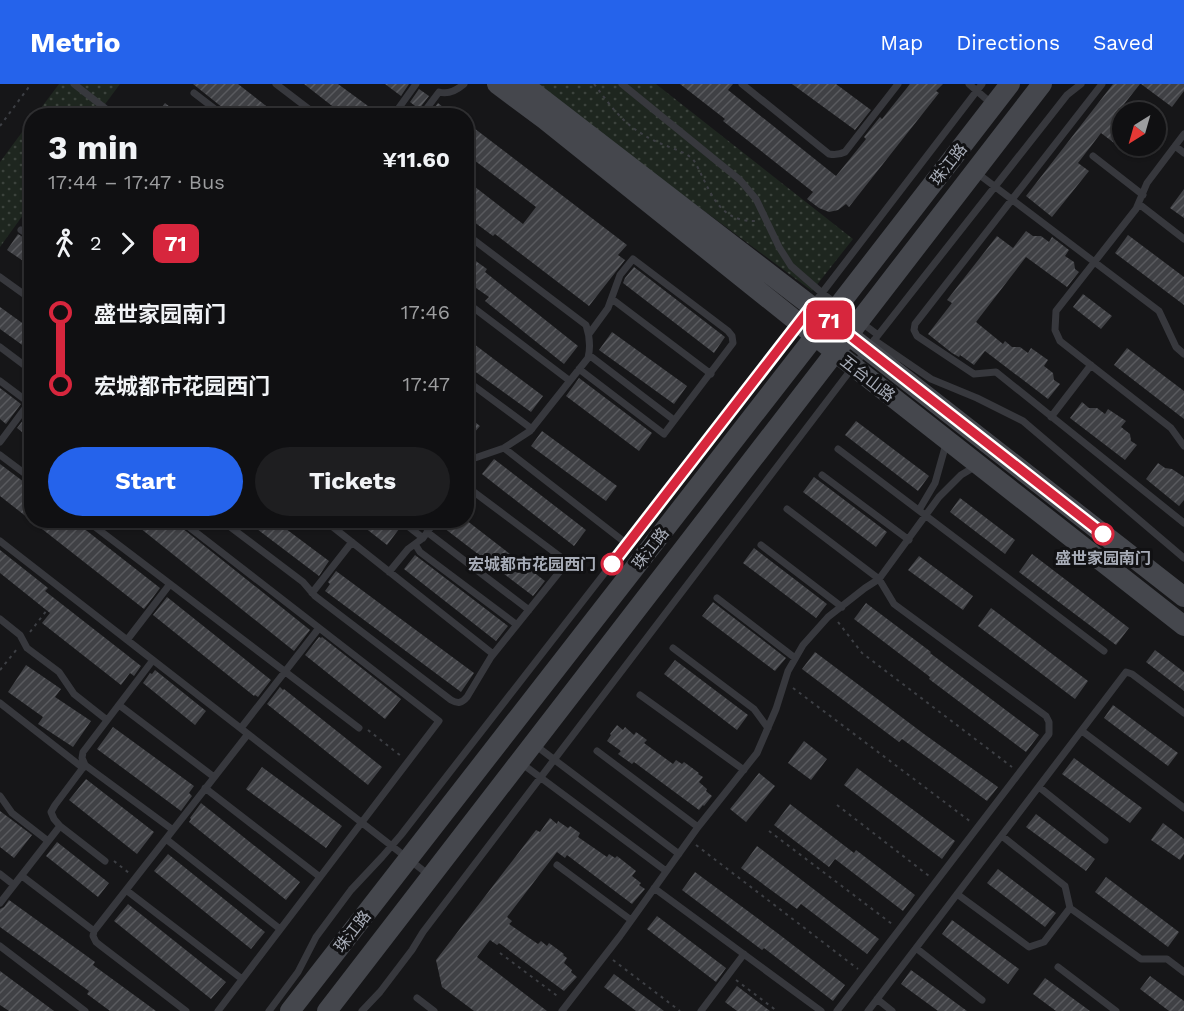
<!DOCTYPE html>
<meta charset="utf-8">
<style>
:root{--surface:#101012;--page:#1e1e20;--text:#f1f3f6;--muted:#9c9d9f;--line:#303032;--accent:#2563eb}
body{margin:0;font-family:"Work Sans","Noto Sans SC",sans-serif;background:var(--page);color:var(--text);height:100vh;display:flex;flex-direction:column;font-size:22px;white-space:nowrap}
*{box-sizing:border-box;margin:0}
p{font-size:20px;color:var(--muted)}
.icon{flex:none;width:33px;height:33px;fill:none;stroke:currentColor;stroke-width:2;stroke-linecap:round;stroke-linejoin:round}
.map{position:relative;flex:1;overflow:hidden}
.details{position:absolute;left:24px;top:24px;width:450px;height:420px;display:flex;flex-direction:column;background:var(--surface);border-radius:24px;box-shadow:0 2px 4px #0004,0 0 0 2px var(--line)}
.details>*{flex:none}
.badge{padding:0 12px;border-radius:9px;font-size:21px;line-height:39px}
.needle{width:39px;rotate:217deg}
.buttons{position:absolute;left:1112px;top:18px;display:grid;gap:12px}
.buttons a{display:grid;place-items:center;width:54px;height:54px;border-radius:50%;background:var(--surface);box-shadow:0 2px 4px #0004,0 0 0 2px var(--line);font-size:30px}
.map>.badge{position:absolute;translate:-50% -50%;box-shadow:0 0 0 3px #fff}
.legs{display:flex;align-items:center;gap:9px;height:66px;padding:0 24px;font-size:20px}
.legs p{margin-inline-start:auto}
.headline{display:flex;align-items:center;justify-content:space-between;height:102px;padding:0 24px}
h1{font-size:33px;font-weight:700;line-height:45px}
.cta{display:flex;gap:12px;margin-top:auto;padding:12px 24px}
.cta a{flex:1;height:69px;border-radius:36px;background:var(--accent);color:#fff;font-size:24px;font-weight:700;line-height:69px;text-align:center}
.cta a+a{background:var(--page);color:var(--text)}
ul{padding:0 24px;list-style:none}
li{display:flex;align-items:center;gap:21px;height:72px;font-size:22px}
li i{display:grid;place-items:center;width:9px;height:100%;margin:0 8px;background:currentColor}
li i::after{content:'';width:15px;height:15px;margin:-8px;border:4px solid;border-radius:50%;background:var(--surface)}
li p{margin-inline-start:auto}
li:first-child i{background:linear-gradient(#0000 50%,currentColor 0)}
li:last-child i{background:linear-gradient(currentColor 50%,#0000 0)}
header{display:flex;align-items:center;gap:36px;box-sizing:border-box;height:84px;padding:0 30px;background:var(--accent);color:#fff}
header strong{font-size:28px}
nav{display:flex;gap:33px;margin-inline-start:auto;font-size:21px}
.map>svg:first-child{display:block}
</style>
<header>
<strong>Metrio</strong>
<nav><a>Map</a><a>Directions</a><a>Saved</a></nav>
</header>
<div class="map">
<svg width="1184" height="927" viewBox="0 0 1184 927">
<defs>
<pattern id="garden-dots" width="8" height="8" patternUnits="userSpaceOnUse" patternTransform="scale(1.5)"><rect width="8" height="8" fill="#1e261f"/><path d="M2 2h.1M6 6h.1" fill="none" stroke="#3c433d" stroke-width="1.8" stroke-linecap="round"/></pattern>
<pattern id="building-hatch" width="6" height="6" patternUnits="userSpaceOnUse" patternTransform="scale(1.5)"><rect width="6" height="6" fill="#404145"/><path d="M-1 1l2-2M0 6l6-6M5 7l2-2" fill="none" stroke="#595a5e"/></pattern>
</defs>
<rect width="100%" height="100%" fill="#161618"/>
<!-- garden -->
<path fill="url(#garden-dots)" d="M59,0H120L97,31L35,32Z
M536,0H656L853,155L812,207C720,138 627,71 536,0Z
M31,36V120L0,163V78Z"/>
<!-- building -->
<path fill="url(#building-hatch)" d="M193,0H238L279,32H233Z
M304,0H338L368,22L361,32H345Z
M385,0H409L401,12Z
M680,0H733L728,6L836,92L866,55L864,53L880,33L882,35L910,0H943L936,7L939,9L849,123L846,120L838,126L829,128L819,124L807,115L813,108L723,37L725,35Z
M792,0H836L871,26L855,46Z
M1113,0H1140L1117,29L1122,34V65L1101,49L1078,79L1089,87L1052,133L1026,112Z
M1141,0H1184V7L1172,23Z
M419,5L429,12L419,25L410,18Z
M165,19L181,32H155Z
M438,19L454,32H428Z
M466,38L627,161L618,171L625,176L589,222L495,150L493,152L466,132V96L523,140L536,123L466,70Z
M1184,105V134L1170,124Z
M1026,147L1033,152H1041L1049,158L1052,153L1069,166L1065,172L1074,178L1075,185L1079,188L1067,203L1026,173L976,238L1003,260L1005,257L1012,263H1020L1028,269L1031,264L1048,276L1044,282L1053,289L1054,296L1060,300L1048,315L985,267L974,281L960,271L959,273L952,269L928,250L952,219L947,216L997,152L1013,164Z
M18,150L32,159V183L7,166Z
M1128,151L1184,193V221L1115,169Z
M466,170L487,185L485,188L578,262L564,280L485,217L489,213L466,197Z
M634,183L725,253L714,269L623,199L625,194Z
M1083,210L1112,232L1101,245L1073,223Z
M0,223L32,246V268L0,245Z
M612,248L687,302L674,320L599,266Z
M466,254L543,312L531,328L466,281Z
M1127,264L1184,307V335L1114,281Z
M579,294L652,349L639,367L566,312Z
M0,304L21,320L6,340L0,335Z
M1082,318L1089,324H1097L1105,330L1108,325L1126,337L1121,343L1130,350L1131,357L1137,361L1125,376L1070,334Z
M31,326L32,327V356L17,344Z
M466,331L480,342L466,358Z
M856,337L929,392L918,407L845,351Z
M542,347L617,402L606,417L531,362Z
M494,375L586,446L574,462L482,390Z
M1158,379L1165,384L1172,385L1184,393V416L1179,422L1146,395Z
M0,380L32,404V436H73L160,504L144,525L0,412Z
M814,393L887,448L876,463L803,408Z
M960,414L1015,456L1005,470L950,428Z
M130,436H174L177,440L310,546L294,567Z
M245,436H274L329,477L319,492Z
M355,436H388L399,445L387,461Z
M450,436H466L545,497L533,512L444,444Z
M754,464L827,520L816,534L743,479Z
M0,466L48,504L45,507L141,582L134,592L130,589L121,601L42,539L50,529L0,489Z
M1032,470L1129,544L1116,561L1019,488Z
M415,471L508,542L496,557L404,485Z
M919,472L973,512L963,526L908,486Z
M336,487L474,589L461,608L325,507L330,500L328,498Z
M167,513L271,596L258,613L255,611L254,612L153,531Z
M713,518L786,574L775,587L702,532Z
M866,519L931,568L930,569L1039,651L1026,668L929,595L930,593L854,535Z
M991,524L1088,597L1075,615L978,542Z
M319,553L321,554L322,553L401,615L385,635L305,571Z
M1155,566L1184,588V607L1146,578Z
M815,568L924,650L998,703L987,717L902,655L899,658L802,585Z
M675,576L748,631L737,646L664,590Z
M26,581L61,605L55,613L91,637L73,663L38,640L43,633L8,608Z
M155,586L206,627L195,641L143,599L150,589L152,590Z
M280,603L283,606L284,605L382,683L368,701L267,620Z
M1113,621L1178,669L1168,682L1104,634Z
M617,641L623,646L625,643L634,651L636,648L647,656L644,659L673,680L676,676L682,680L684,678L699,689L698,690L703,693L699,698L707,705L706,707L712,712L704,722L703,721L699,726L634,678L632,680L618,670L621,667L607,657L611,651L610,650Z
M113,643L194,702L189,709L192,712L181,727L97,665Z
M804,657L827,675L811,696L788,679Z
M1074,674L1142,724L1130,739L1062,690Z
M262,683L342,742L326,764L246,705Z
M857,684L955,757L942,775L844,701Z
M759,689L775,702L746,738L730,725Z
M86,695L154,748L137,770L69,716Z
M201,719L300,798L286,816L189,738L191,735L190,734Z
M790,720L854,769L856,766L915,811L903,827L835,775L829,783L774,741Z
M0,727L32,751L14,774L0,763Z
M1036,730L1095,775L1086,787L1026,743Z
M550,734L557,740L558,737L568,744L570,742L580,749L578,753L607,773L609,770L615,774L617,772L636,787L632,792L641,799L639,801L645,805L632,820L567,771L565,774L557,768L507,833L512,837L509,840L538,860L541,857L547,862L549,859L564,870L563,871L567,874L564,879L572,886L571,888L577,893L564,907L499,859L497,861L490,856L477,873L547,927H474L442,903L436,876L536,746L540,748Z
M1163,739L1184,755V770L1180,776L1151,756Z
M57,758L109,799L98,813L46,772Z
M757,762L879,855L867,870L801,820L797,825L741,784Z
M168,770L265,848L251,865L154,787Z
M998,785L1056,829L1045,843L987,799Z
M695,788L776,848L845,901L833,917L764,864L762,866L682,806Z
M1106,793L1179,848L1168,863L1095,808Z
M9,816L95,878L93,881L156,927H110L87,910L89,907L0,843V825L4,823Z
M128,820L226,898L211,915L114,837Z
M657,832L726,884L716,898L647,845Z
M952,836L1019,885L1008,900L942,850Z
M911,886L967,927H938L901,900Z
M0,887L54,927H9L0,921Z
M614,890L664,927H636L604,903Z
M1150,892L1184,917V927H1169L1140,905Z
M1045,894L1090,927H1056L1033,910Z
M737,902L770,927H737L725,918Z"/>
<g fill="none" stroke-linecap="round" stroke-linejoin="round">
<!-- path -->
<path stroke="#3d3f44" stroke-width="2" stroke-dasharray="3 4.5" stroke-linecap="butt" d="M594,0C614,26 624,42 655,57C667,63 682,66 693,75C710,103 715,138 756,137
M0,42L31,0
M838,538L862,569L1012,683
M30,548L57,513
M0,586L17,565
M793,604L971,738
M368,646L401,672
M837,721L929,792
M769,747L892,840
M696,761L858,885
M114,777L129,789
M500,869L560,914
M613,876L680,927
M736,896L777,927"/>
<!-- lane -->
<path stroke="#37383d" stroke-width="7" d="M74,0L115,32
M276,0L318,32
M622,0L740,96L756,115L779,163L791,182L822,209L878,251
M742,0L829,70C835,71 839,71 845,68L898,0
M969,0L992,20
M1102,0L915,240L914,246L917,252L974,290L996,288L1184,439
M194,9L224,32
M393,32L416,0
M421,32L439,8C449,11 457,6 464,0
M1184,50L1147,99L1136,125L1056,227L1055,246L1060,257L1171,344L1184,362
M1175,62L1184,69
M1093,72L1143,111
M977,89L1159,227L1176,263L1184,270
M1139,120L1184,155
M21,146L32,153
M466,150L586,241C590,253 591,262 588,274L530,347L504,364L466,377
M0,193L32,216
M612,215L711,290
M466,218L570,297
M874,256L931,295L977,314L1023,337L1184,474
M0,263L32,287
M589,271L674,336
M579,285L664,350L733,259L732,252L728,247L633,175L620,191L608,224L589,250
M466,296L532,345
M0,297L32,321
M1051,333L1091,281
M0,358L29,319
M504,364L627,460
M838,365L1104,567
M0,371L32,395
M466,389L468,376
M822,391L909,456
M787,425L879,495L894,520L1046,632L1049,638V650L837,927
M919,426L935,399L946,360
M86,436L359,644
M180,436L439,637L218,927
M221,436L303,498L315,512L451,616C458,620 462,619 467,613L491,573L565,481L566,477L466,402
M324,436L493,570
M400,436L423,454
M427,448L529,526
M0,457L429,791
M415,460L420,468L517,541
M761,461L842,523
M389,488L408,465L423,454L436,436
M312,509L352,458
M717,514L795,574
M0,535L20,551L27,564L59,588L74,610L107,636
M127,556L170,500
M673,564L754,625L768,644
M153,576L83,668L82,674L85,681L173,746
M640,611L744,686
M0,619L83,684
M119,621L214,693
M241,644L319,544
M1082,647L1184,724
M535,661L679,770
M597,667L698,743
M521,679L666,787
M85,681L55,721L51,728L54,735L60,742L105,777
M1039,703L1105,756
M205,704L320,793
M0,712L12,729L48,757
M1002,752L1065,802L1070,824L1141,875H1167L1184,888
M166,755L280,845
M557,781L631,836
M0,790L14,801
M22,792L94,847
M654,804L821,927
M126,806L242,895
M957,810L1029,863L1044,858L1070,824
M0,819L60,742
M0,862L85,927
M916,864L982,916
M1058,883L1116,927
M417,914L434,927
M877,915L892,927
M186,927L101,862L96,858L93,852L94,847L248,650
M269,927L298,888L316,853L351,806L382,773L401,751L799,239L982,0
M362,927L380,908L412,866L423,848L853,283L1067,11L1081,0
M562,927L620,852L698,743L757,669L776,625L788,587L803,561L828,533L865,504L879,495L939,413L961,391L976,382
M701,927L744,870
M868,927L1126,588L1132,590L1184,629"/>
<!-- secondary -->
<path stroke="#45474d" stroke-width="20" d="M497,0L544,35L835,268L1184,542
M523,0L828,235L1184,513
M290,927L815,252L1010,0
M327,927L1042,0"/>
</g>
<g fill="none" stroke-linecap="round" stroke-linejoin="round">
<defs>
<path id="line-1" d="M612,480L812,222L1103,450"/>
</defs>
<!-- line-1 casing -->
<use href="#line-1" stroke="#fff" stroke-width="14"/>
<!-- line-1 -->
<use href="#line-1" stroke="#d7263d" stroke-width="9"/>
</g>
<!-- markers -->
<g fill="#fff" stroke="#d7263d" stroke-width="3">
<circle cx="1103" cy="450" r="10"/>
<circle cx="612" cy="480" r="10"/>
</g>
<g text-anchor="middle" stroke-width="6" stroke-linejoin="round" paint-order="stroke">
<!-- street labels -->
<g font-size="16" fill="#a8adb8" stroke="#111113">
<text transform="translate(948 80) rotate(-52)" y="6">珠江路</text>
<text transform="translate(868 294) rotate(38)" y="6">五台山路</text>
<text transform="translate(650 464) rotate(-52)" y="6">珠江路</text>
<text transform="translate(352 847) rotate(-52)" y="6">珠江路</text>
</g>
<!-- stop labels -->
<g font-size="16" font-weight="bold" fill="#a8adb8" stroke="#111113">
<text x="1103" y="480">盛世家园南门</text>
<text x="596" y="486" text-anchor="end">宏城都市花园西门</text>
</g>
</g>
</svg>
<div class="buttons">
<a><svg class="needle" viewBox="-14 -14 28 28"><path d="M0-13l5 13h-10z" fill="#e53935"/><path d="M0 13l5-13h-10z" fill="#9c9d9f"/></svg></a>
</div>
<b class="badge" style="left:829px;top:236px;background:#d7263d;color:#fff">71</b>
<section class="details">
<div class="headline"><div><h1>3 min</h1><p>17:44 – 17:47 · Bus</p></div><b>¥11.60</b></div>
<div class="legs"><svg class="icon" aria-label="walk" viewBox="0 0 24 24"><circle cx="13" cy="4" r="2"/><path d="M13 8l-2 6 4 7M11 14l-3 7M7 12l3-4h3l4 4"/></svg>2<svg class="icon" aria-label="forward" viewBox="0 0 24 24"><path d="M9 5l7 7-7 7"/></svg><b class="badge" style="background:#d7263d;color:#fff">71</b></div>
<ul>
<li><i style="color:#d7263d"></i><b>盛世家园南门</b><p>17:46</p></li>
<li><i style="color:#d7263d"></i><b>宏城都市花园西门</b><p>17:47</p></li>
</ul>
<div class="cta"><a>Start</a><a>Tickets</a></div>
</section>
</div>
